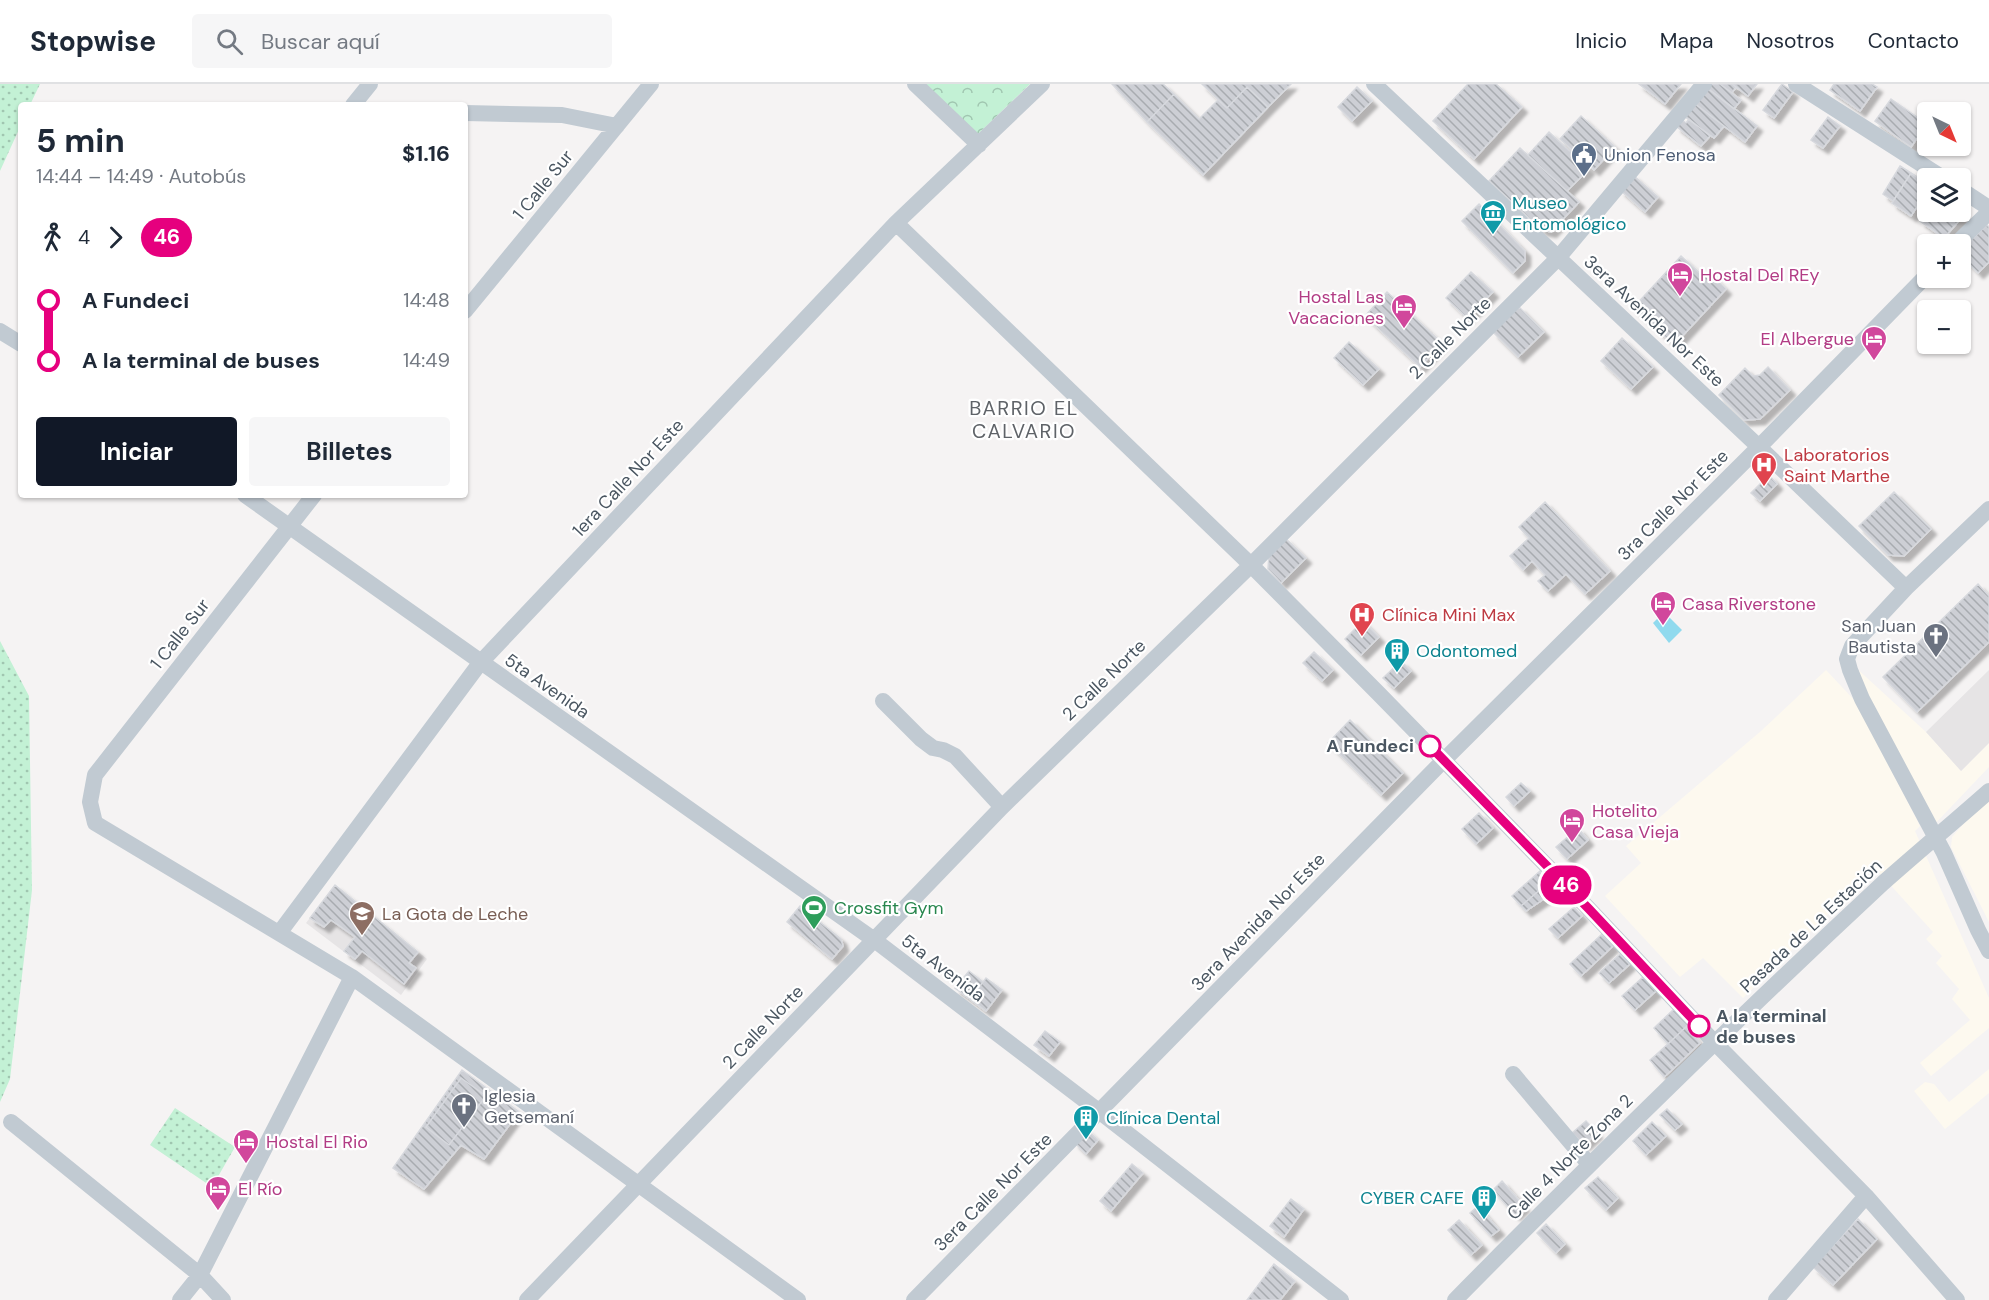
<!DOCTYPE html>
<html lang="es">
<meta charset="utf-8">
<style>
:root{--surface:#fff;--page:#f6f6f7;--text:#1f2937;--muted:#747a83;--line:#e0e1e3;--accent:#111827}
body{margin:0;font-family:"DM Sans",sans-serif;background:var(--page);color:var(--text);height:100vh;display:flex;flex-direction:column;font-size:22px;white-space:nowrap}
*{box-sizing:border-box;margin:0}
p{font-size:20px;color:var(--muted)}
.icon{flex:none;width:33px;height:33px;fill:none;stroke:currentColor;stroke-width:2;stroke-linecap:round;stroke-linejoin:round}
.map{position:relative;flex:1;overflow:hidden}
.panel{position:absolute;left:18px;top:18px;width:450px;height:396px;display:flex;flex-direction:column;background:var(--surface);border-radius:6px;box-shadow:0 2px 4px #0004}
.panel>*{flex:none}
.badge{padding:0 12px;border-radius:20px;font-size:21px;line-height:39px}
.needle{width:39px;rotate:137deg}
.controls{position:absolute;left:1917px;top:18px;display:grid;gap:12px}
.controls a{display:grid;place-items:center;width:54px;height:54px;border-radius:6px;background:var(--surface);box-shadow:0 2px 4px #0004;font-size:30px}
.map>.badge{position:absolute;translate:-50% -50%;box-shadow:0 0 0 3px #fff}
.legs{display:flex;align-items:center;gap:9px;height:66px;padding:0 18px;font-size:20px}
.legs p{margin-inline-start:auto}
.overview{display:flex;align-items:center;justify-content:space-between;height:102px;padding:0 18px}
h1{font-size:33px;font-weight:700;line-height:45px}
.action{display:flex;gap:12px;margin-top:auto;padding:12px 18px}
.action a{flex:1;height:69px;border-radius:6px;background:var(--accent);color:#fff;font-size:24px;font-weight:700;line-height:69px;text-align:center}
.action a+a{background:var(--page);color:var(--text)}
ul{padding:0 18px;list-style:none}
li{display:flex;align-items:center;gap:21px;height:60px;font-size:22px}
li i{display:grid;place-items:center;width:9px;height:100%;margin:0 8px;background:currentColor}
li i::after{content:'';width:15px;height:15px;margin:-8px;border:4px solid;border-radius:50%;background:var(--surface)}
li p{margin-inline-start:auto}
li:first-child i{background:linear-gradient(#0000 50%,currentColor 0)}
li:last-child i{background:linear-gradient(currentColor 50%,#0000 0)}
header{display:flex;align-items:center;gap:36px;box-sizing:border-box;height:84px;padding:0 30px;background:var(--surface);border-bottom:2px solid var(--line)}
header strong{font-size:28px}
nav{display:flex;gap:33px;margin-inline-start:auto;font-size:21px}
.search{width:420px;height:54px;background:var(--page);display:flex;align-items:center;gap:15px;box-sizing:border-box;padding:0 21px;border-radius:6px;color:var(--muted);font-size:22px}
.map>svg:first-child{display:block}
</style>
<header>
<strong>Stopwise</strong>
<div class="search"><svg class="icon" aria-label="search" viewBox="0 0 24 24"><circle cx="10" cy="10" r="6"/><path d="M15 15l6 6"/></svg>Buscar aquí</div>
<nav><a>Inicio</a><a>Mapa</a><a>Nosotros</a><a>Contacto</a></nav>
</header>
<div class="map">
<svg width="1989" height="1216" viewBox="0 0 1989 1216">
<defs>
<pattern id="grass-dots" width="8" height="8" patternUnits="userSpaceOnUse" patternTransform="scale(1.5)"><rect width="8" height="8" fill="#c3f1d5"/><path d="M2 2h.1M6 6h.1" fill="none" stroke="#a0c6b0" stroke-width="1.8" stroke-linecap="round"/></pattern>
<pattern id="forest-crowns" width="20" height="18" patternUnits="userSpaceOnUse" patternTransform="scale(1.5)"><rect width="20" height="18" fill="#c3f1d5"/><path d="M2 6a3 3 0 1 1 6 0M12 15a3 3 0 1 1 6 0" fill="none" stroke="#a0c6b0"/></pattern>
<pattern id="building-back-hatch" width="6" height="6" patternUnits="userSpaceOnUse" patternTransform="scale(1.5)"><rect width="6" height="6" fill="#cdcfd5"/><path d="M-1 5l2 2M0 0l6 6M5-1l2 2" fill="none" stroke="#a8abb0"/></pattern>
<filter id="shadow"><feDropShadow dx="5.5" dy="5.5" stdDeviation="1.5" flood-color="#0004"/></filter>
</defs>
<rect width="100%" height="100%" fill="#f5f3f3"/>
<!-- commercial -->
<path fill="#fdf9ef" d="M1854,582L1926,648L1961,687L1989,659V683L1931,744Z
M1826,586L1857,619L1920,742L1915,747L1989,914V944L1931,992L1920,979L1970,936L1952,915L1959,905L1936,879L1942,872L1926,855L1933,848L1875,784L1743,914L1703,874L1680,893L1605,812L1641,779L1626,762L1761,647Z
M1989,711V838L1951,763L1952,753Z
M1989,985V1009L1945,1045L1914,1007L1925,998L1934,1000L1949,1018Z"/>
<!-- education -->
<path fill="#e6e4e5" d="M1989,586V659L1961,687L1926,648Z
M335,801L427,875L401,911L306,839Z"/>
<!-- grass -->
<path fill="url(#grass-dots)" d="M0,0H40L30,21H21V41L0,87Z
M0,557L29,612L32,806L10,995L0,1018Z
M175,1024L235,1063L212,1103L150,1061Z"/>
<!-- forest -->
<path fill="url(#forest-crowns)" d="M926,0H1030L977,51Z"/>
<!-- water -->
<path fill="#90daee" d="M1664,528L1682,546L1669,559L1653,539Z"/>
<!-- building -->
<path fill="url(#building-back-hatch)" stroke="#d7d9de" stroke-width="1.5" filter="url(#shadow)" d="M1112,0H1163L1174,10L1147,38Z
M1202,0H1291L1268,23L1247,3L1227,24Z
M1468,0H1496L1522,23L1474,75L1433,37Z
M1639,0H1681L1665,20Z
M1708,0H1720L1741,16L1734,25L1706,3Z
M1720,0H1732L1736,3L1732,9Z
M1732,0H1757L1748,12Z
M1782,0L1793,8L1774,34L1763,26Z
M1834,0H1872L1877,3L1860,27L1830,6Z
M1247,3L1268,23L1203,91L1147,38L1174,10L1199,35L1218,16L1227,24Z
M1357,3L1372,17L1352,37L1338,23Z
M1706,3L1757,42L1745,58L1694,19Z
M1891,15L1927,40L1911,63L1875,37Z
M1694,19L1724,42L1714,54L1684,32Z
M1581,32L1615,63L1594,86L1560,55Z
M1828,33L1840,42L1823,64L1811,56Z
M1681,35L1686,39L1689,35L1710,52L1701,62L1676,42Z
M1549,48L1589,85L1567,107L1528,71Z
M1520,64L1579,118L1551,148L1542,146L1489,97Z
M1900,82L1911,89L1893,117L1883,110Z
M1911,89L1928,100V106L1911,132L1892,119Z
M1633,91L1658,113L1645,128L1620,106Z
M1479,120L1525,167V177L1513,189L1462,137Z
M1960,120L1964,131L1944,154L1920,137L1928,128H1960Z
M1987,141L1989,143V178L1978,189L1960,171V166Z
M1681,172L1704,193L1708,188L1726,205L1674,261L1633,224Z
M1471,188L1493,208L1467,234L1446,214Z
M1387,208L1442,259L1420,283L1365,232Z
M1519,223L1544,248L1518,273L1493,248Z
M1622,254L1653,283L1631,305L1601,277Z
M1349,258L1379,285L1363,301L1334,274Z
M1768,283L1790,306L1760,335L1744,336L1719,311L1745,284L1753,292L1760,291Z
M1769,391L1777,400L1760,417L1751,409Z
M1894,408L1931,445L1904,472L1888,471L1859,442Z
M1545,418L1610,487L1585,510L1566,490L1548,507L1538,497L1545,491L1532,477L1523,486L1510,472L1529,454L1519,443Z
M1285,454L1306,474L1281,499L1268,485L1269,471Z
M1978,500L1989,512V558L1917,628L1883,593Z
M1363,537L1379,553L1361,571L1345,555Z
M1314,568L1333,586L1322,597L1303,579Z
M1401,577L1411,587L1394,604L1383,594Z
M1350,636L1403,689L1381,711L1328,659Z
M1521,699L1530,707L1514,722L1506,713Z
M1479,729L1493,744L1476,760L1462,745Z
M1578,744L1588,756L1567,775L1556,763Z
M1540,787L1549,798L1521,822L1512,812Z
M1549,798L1557,806L1526,827L1521,822Z
M335,801L418,868L409,879L416,884L404,900L362,867L355,875L344,867L355,853L331,836L324,843L310,834Z
M800,822L841,855L843,862L832,875L787,838Z
M1574,823L1582,832L1558,854L1549,845Z
M1602,850L1613,862L1581,892L1570,880Z
M1620,870L1630,880L1609,899L1599,889Z
M969,887L983,898L970,915L955,904Z
M1643,893L1656,907L1635,926L1622,912Z
M986,894L1002,906L986,927L970,915Z
M1674,925L1689,940L1668,960L1654,944Z
M1686,943L1700,959L1673,985L1658,969Z
M1045,947L1060,958L1049,972L1034,961Z
M1658,969L1673,985L1664,993L1650,976Z
M462,986L519,1028L484,1075L461,1061L424,1105L393,1084Z
M461,994L486,1012L449,1061L426,1043Z
M1667,1025L1682,1040L1675,1046L1660,1031Z
M1586,1037L1597,1049L1584,1061L1572,1049Z
M1652,1038L1666,1052L1646,1071L1633,1057Z
M1086,1045L1098,1056L1086,1070L1074,1058Z
M1132,1080L1143,1089L1111,1127L1100,1117Z
M1598,1093L1618,1114L1606,1126L1585,1104Z
M1502,1097L1524,1122L1515,1131L1493,1106Z
M1291,1115L1304,1125L1284,1153L1270,1142Z
M1478,1122L1499,1146L1491,1152L1470,1129Z
M1858,1135L1877,1155L1833,1201L1813,1183Z
M1459,1136L1482,1161L1471,1171L1448,1146Z
M1546,1140L1565,1160L1556,1169L1537,1149Z
M1274,1180L1295,1197L1280,1216H1247Z"/>
<g fill="none" stroke-linecap="round" stroke-linejoin="round">
<!-- minor -->
<path stroke="#c1cad2" stroke-width="16" d="M915,0L979,61
M1374,0L1759,363L1906,504
M1796,0L1943,94
M353,21L370,0
M465,29L562,31L617,42
M1960,105L1989,124
M896,139L1251,481L1378,609L1589,825L1715,959L1866,1112L1957,1216
M1956,160L1989,128
M465,227L651,0
M0,247L21,260
M245,411L873,855L1100,1028L1341,1216
M314,411L95,691L90,718L95,739L352,893L798,1216
M1989,425L1906,504L1852,562L1847,575L1850,586L1862,615L1944,769L1978,846L1989,867
M883,617L921,655L933,664L943,666L955,672L1002,723
M280,848L480,579L896,139L1042,0
M1513,990L1589,1080
M11,1038L200,1191L223,1216
M180,1216L200,1191L352,893
M527,1216L1002,723L1251,481L1558,174L1704,0
M914,1216L1443,677L1759,363L1928,190
M1455,1216C1595,1074 1737,935 1883,799C1918,768 1954,738 1989,707
M1776,1216L1866,1112"/>
</g>
<g fill="none" stroke-linecap="round" stroke-linejoin="round">
<defs>
<path id="line-1" d="M1430,662L1589,825L1699,942"/>
</defs>
<!-- line-1 casing -->
<use href="#line-1" stroke="#fff" stroke-width="14"/>
<!-- line-1 -->
<use href="#line-1" stroke="#e6007e" stroke-width="9"/>
</g>
<!-- icons -->
<defs>
<symbol id="civic-pin" viewBox="-11 -11 22 30"><path d="M0 17L-7.5 6A9.5 9.5 0 1 1 7.5 6Z" fill="#5c6f8a" stroke="#fff"/><path d="M-.6-6.5H3V-4.5H.6V-3L4-1V1h2V6H-6V1h2V-1L-.6-3ZM-1.2 2.5V6h2.4V2.5Z" fill="#fff"/></symbol>
<symbol id="museum-pin" viewBox="-11 -11 22 30"><path d="M0 17L-7.5 6A9.5 9.5 0 1 1 7.5 6Z" fill="#0f9aa8" stroke="#fff"/><path d="M0-6L6-3V-2H-6V-3ZM-5-1h2V3h-2ZM-1-1h2V3h-2ZM3-1h2V3H3ZM-6 4H6V6H-6Z" fill="#fff"/></symbol>
<symbol id="hotel-pin" viewBox="-11 -11 22 30"><path d="M0 17L-7.5 6A9.5 9.5 0 1 1 7.5 6Z" fill="#d1479c" stroke="#fff"/><path d="M-6-4.5h1.5V1H6V5H4.5V3h-9V5H-6ZM-4 0a1.8 1.8 0 1 1 3.6 0ZM.5 0V-2.5h3Q6-2.5 6 0Z" fill="#fff"/></symbol>
<symbol id="hospital-pin" viewBox="-11 -11 22 30"><path d="M0 17L-7.5 6A9.5 9.5 0 1 1 7.5 6Z" fill="#e0444e" stroke="#fff"/><path d="M-5-5h3v3.5h4V-5h3V5h-3V1.5h-4V5h-3Z" fill="#fff"/></symbol>
<symbol id="church-pin" viewBox="-11 -11 22 30"><path d="M0 17L-7.5 6A9.5 9.5 0 1 1 7.5 6Z" fill="#6b7280" stroke="#fff"/><path d="M-1.2-6h2.4v3.5h3.3v2.4h-3.3V6h-2.4V-.1h-3.3v-2.4h3.3Z" fill="#fff"/></symbol>
<symbol id="building-pin" viewBox="-11 -11 22 30"><path d="M0 17L-7.5 6A9.5 9.5 0 1 1 7.5 6Z" fill="#0f9aa8" stroke="#fff"/><path d="M-4-6H4V6H1V3H-1V6H-4ZM-2.5-4.3h1.7v1.8h-1.7ZM.8-4.3h1.7v1.8H.8ZM-2.5-1h1.7V.8h-1.7ZM.8-1h1.7V.8H.8Z" fill="#fff"/></symbol>
<symbol id="stadium-pin" viewBox="-11 -11 22 30"><path d="M0 17L-7.5 6A9.5 9.5 0 1 1 7.5 6Z" fill="#2e9e5b" stroke="#fff"/><path d="M0-5a6.5 5 0 1 0 0 10a6.5 5 0 1 0 0-10ZM-3.5-1.8h7v3.6h-7Z" fill="#fff"/></symbol>
<symbol id="school-pin" viewBox="-11 -11 22 30"><path d="M0 17L-7.5 6A9.5 9.5 0 1 1 7.5 6Z" fill="#8d6e63" stroke="#fff"/><path d="M0-5L7-2L0 1L-7-2ZM-4 1L0 2.5L4 1V4Q0 6-4 4Z" fill="#fff"/></symbol>
</defs>
<g fill-rule="evenodd">
<use href="#civic-pin" x="1569" y="56" width="30" height="40"/>
<use href="#museum-pin" x="1478" y="114" width="30" height="40"/>
<use href="#hotel-pin" x="1665" y="176" width="30" height="40"/>
<use href="#hotel-pin" x="1389" y="208" width="30" height="40"/>
<use href="#hotel-pin" x="1859" y="240" width="30" height="40"/>
<use href="#hospital-pin" x="1749" y="366" width="30" height="40"/>
<use href="#hotel-pin" x="1648" y="505" width="30" height="40"/>
<use href="#hospital-pin" x="1347" y="516" width="30" height="40"/>
<use href="#church-pin" x="1921" y="537" width="30" height="40"/>
<use href="#building-pin" x="1382" y="552" width="30" height="40"/>
<use href="#hotel-pin" x="1557" y="722" width="30" height="40"/>
<use href="#stadium-pin" x="799" y="809" width="30" height="40"/>
<use href="#school-pin" x="347" y="815" width="30" height="40"/>
<use href="#church-pin" x="449" y="1007" width="30" height="40"/>
<use href="#building-pin" x="1071" y="1019" width="30" height="40"/>
<use href="#hotel-pin" x="231" y="1043" width="30" height="40"/>
<use href="#hotel-pin" x="203" y="1090" width="30" height="40"/>
<use href="#building-pin" x="1469" y="1099" width="30" height="40"/>
</g>
<!-- markers -->
<g fill="#fff" stroke="#e6007e" stroke-width="3">
<circle cx="1430" cy="662" r="10"/>
<circle cx="1699" cy="942" r="10"/>
</g>
<g text-anchor="middle" stroke-width="4.5" stroke-linejoin="round" paint-order="stroke">
<!-- service labels -->
<g font-size="18" fill="#4e5e75" stroke="#fff" text-anchor="start">
<text x="1604" y="77">Union Fenosa</text>
</g>
<!-- street labels -->
<g font-size="18" fill="#4a5661" stroke="#fff">
<text transform="translate(543 101) rotate(-51)" y="6">1 Calle Sur</text>
<text transform="translate(1654 237) rotate(43)" y="6">3era Avenida Nor Este</text>
<text transform="translate(1450 254) rotate(-45)" y="6">2 Calle Norte</text>
<text transform="translate(628 394) rotate(-47)" y="6">1era Calle Nor Este</text>
<text transform="translate(1673 421) rotate(-45)" y="6">3ra Calle Nor Este</text>
<text transform="translate(180 550) rotate(-52)" y="6">1 Calle Sur</text>
<text transform="translate(1104 596) rotate(-44)" y="6">2 Calle Norte</text>
<text transform="translate(547 602) rotate(35)" y="6">5ta Avenida</text>
<text transform="translate(1258 838) rotate(-46)" y="6">3era Avenida Nor Este</text>
<text transform="translate(1811 842) rotate(-43)" y="6">Pasada de La Estación</text>
<text transform="translate(943 884) rotate(37)" y="6">5ta Avenida</text>
<text transform="translate(763 943) rotate(-46)" y="6">2 Calle Norte</text>
<text transform="translate(1570 1073) rotate(-45)" y="6">Calle 4 Norte Zona 2</text>
<text transform="translate(993 1108) rotate(-45)" y="6">3era Calle Nor Este</text>
</g>
<!-- culture labels -->
<g font-size="18" fill="#0d838f" stroke="#fff" text-anchor="start">
<text x="1512" y="125">Museo<tspan x="1512" dy="21">Entomológico</tspan></text>
<text x="1416" y="573">Odontomed</text>
<text x="1106" y="1040">Clínica Dental</text>
<text x="1464" y="1120" text-anchor="end">CYBER CAFE</text>
</g>
<!-- hotel labels -->
<g font-size="18" fill="#b23c85" stroke="#fff" text-anchor="start">
<text x="1700" y="197">Hostal Del REy</text>
<text x="1384" y="219" text-anchor="end">Hostal Las<tspan x="1384" dy="21">Vacaciones</tspan></text>
<text x="1854" y="261" text-anchor="end">El Albergue</text>
<text x="1682" y="526">Casa Riverstone</text>
<text x="1592" y="733">Hotelito<tspan x="1592" dy="21">Casa Vieja</tspan></text>
<text x="266" y="1064">Hostal El Rio</text>
<text x="238" y="1111">El Río</text>
</g>
<!-- health labels -->
<g font-size="18" fill="#be3a42" stroke="#fff" text-anchor="start">
<text x="1784" y="377">Laboratorios<tspan x="1784" dy="21">Saint Marthe</tspan></text>
<text x="1382" y="537">Clínica Mini Max</text>
</g>
<!-- worship labels -->
<g font-size="18" fill="#5b616d" stroke="#fff" text-anchor="end">
<text x="1916" y="548">San Juan<tspan x="1916" dy="21">Bautista</tspan></text>
<text x="484" y="1018" text-anchor="start">Iglesia<tspan x="484" dy="21">Getsemaní</tspan></text>
</g>
<!-- stop labels -->
<g font-size="18" font-weight="bold" fill="#4a5661" stroke="#fff" text-anchor="end">
<text x="1414" y="668">A Fundeci</text>
<text x="1716" y="938" text-anchor="start">A la terminal<tspan x="1716" dy="21">de buses</tspan></text>
</g>
<!-- leisure labels -->
<g font-size="18" fill="#27864d" stroke="#fff" text-anchor="start">
<text x="834" y="830">Crossfit Gym</text>
</g>
<!-- education labels -->
<g font-size="18" fill="#785e54" stroke="#fff" text-anchor="start">
<text x="382" y="836">La Gota de Leche</text>
</g>
<!-- neighbourhood labels -->
<g font-size="20" letter-spacing="1.5" fill="#5f6368" stroke="#fff">
<text x="1024" y="331">BARRIO EL<tspan x="1024" dy="23">CALVARIO</tspan></text>
</g>
</g>
</svg>
<div class="controls">
<a><svg class="needle" viewBox="-14 -14 28 28"><path d="M0-13l5 13h-10z" fill="#e53935"/><path d="M0 13l5-13h-10z" fill="#747a83"/></svg></a>
<a><svg class="icon" aria-label="layers" viewBox="0 0 24 24"><path d="M12 4l9 5-9 5-9-5zM3 14l9 5 9-5"/></svg></a>
<a>+</a>
<a>−</a>
</div>
<b class="badge" style="left:1566px;top:801px;background:#e6007e;color:#fff">46</b>
<section class="panel">
<div class="overview"><div><h1>5 min</h1><p>14:44 – 14:49 · Autobús</p></div><b>$1.16</b></div>
<div class="legs"><svg class="icon" aria-label="walk" viewBox="0 0 24 24"><circle cx="13" cy="4" r="2"/><path d="M13 8l-2 6 4 7M11 14l-3 7M7 12l3-4h3l4 4"/></svg>4<svg class="icon" aria-label="forward" viewBox="0 0 24 24"><path d="M9 5l7 7-7 7"/></svg><b class="badge" style="background:#e6007e;color:#fff">46</b></div>
<ul>
<li><i style="color:#e6007e"></i><b>A Fundeci</b><p>14:48</p></li>
<li><i style="color:#e6007e"></i><b>A la terminal de buses</b><p>14:49</p></li>
</ul>
<div class="action"><a>Iniciar</a><a>Billetes</a></div>
</section>
</div>
